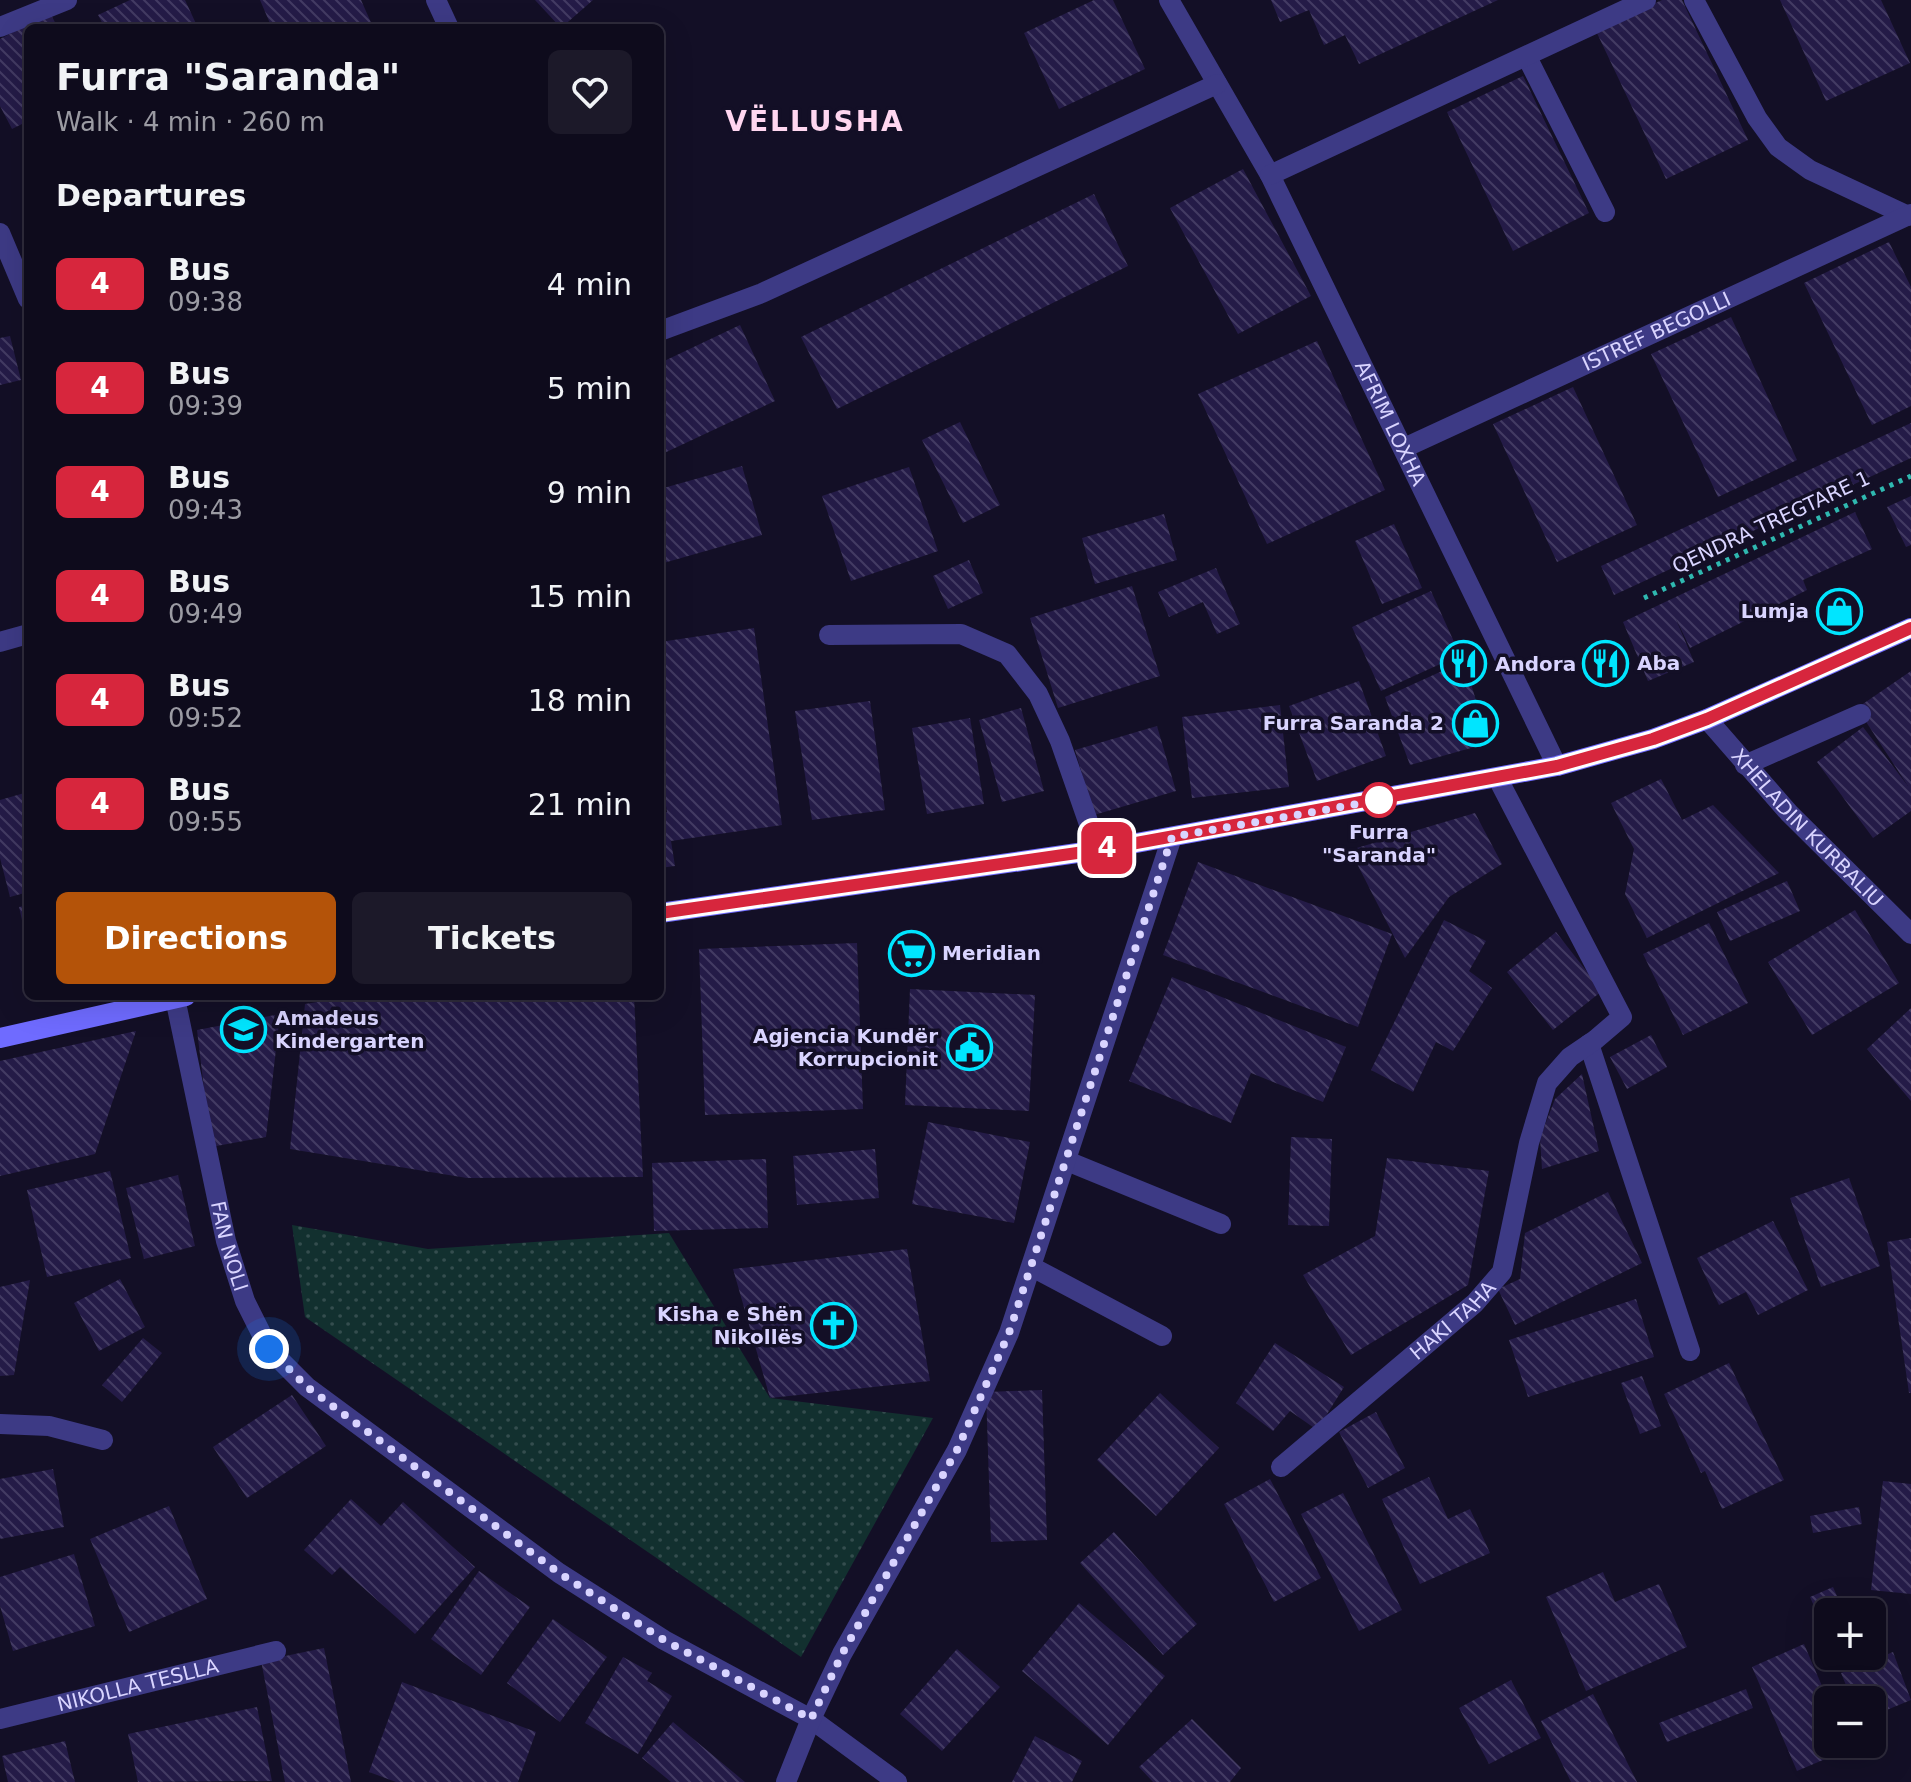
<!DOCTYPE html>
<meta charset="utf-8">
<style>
:root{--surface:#0e0b1c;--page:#1c1929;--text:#f1f3f6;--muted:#9b9ba3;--line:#2e2b3b;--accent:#b45309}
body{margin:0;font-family:"DejaVu Sans",sans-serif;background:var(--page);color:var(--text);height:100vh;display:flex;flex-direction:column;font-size:30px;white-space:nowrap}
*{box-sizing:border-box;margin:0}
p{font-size:26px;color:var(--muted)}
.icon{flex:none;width:44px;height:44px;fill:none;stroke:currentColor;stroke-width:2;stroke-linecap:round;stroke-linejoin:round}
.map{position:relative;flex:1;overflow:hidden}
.details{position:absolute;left:24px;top:24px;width:640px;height:976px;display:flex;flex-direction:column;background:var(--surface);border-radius:12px;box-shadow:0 8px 32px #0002,0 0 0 2px var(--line)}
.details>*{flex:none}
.badge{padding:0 16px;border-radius:12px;font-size:28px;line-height:52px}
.tools{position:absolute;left:1814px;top:1598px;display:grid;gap:16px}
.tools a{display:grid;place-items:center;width:72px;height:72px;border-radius:12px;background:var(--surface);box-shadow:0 8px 32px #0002,0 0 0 2px var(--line);font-size:40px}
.you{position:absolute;width:40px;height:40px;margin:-20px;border:6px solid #fff;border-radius:50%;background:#1a73e8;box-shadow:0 0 0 12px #1a73e833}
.map>.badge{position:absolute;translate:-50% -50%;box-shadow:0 0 0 4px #fff}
h2{padding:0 32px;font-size:30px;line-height:72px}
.round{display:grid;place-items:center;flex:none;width:84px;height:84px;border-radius:12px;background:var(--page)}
.head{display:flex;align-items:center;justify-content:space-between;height:136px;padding:0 32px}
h1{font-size:38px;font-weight:800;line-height:60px}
.cta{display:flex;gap:16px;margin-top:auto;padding:16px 32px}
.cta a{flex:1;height:92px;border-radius:12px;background:var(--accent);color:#fff;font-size:32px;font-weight:800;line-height:92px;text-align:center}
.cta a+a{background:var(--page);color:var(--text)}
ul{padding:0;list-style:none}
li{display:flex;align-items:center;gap:24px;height:104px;padding:0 32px}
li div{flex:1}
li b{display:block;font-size:30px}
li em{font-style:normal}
li .badge{min-width:88px;font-weight:700;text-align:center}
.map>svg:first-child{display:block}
</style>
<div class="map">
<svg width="1911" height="1782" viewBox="0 0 1911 1782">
<defs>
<pattern id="garden-dots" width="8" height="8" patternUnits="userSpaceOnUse" patternTransform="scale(2)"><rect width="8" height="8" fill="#12302f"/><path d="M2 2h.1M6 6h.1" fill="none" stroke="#344d4e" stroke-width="1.8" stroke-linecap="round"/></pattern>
<pattern id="building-back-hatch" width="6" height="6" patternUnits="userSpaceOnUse" patternTransform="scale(2)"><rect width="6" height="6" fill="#241b47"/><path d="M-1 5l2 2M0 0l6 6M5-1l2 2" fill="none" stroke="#433b63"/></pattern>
</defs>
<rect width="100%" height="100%" fill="#130f26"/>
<!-- garden -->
<path fill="url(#garden-dots)" d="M292,1225L428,1249L669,1233L770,1398L933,1418L801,1657L305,1317Z"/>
<!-- building -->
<path fill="url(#building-back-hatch)" d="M130,0H185L198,28H105L98,15Z
M260,0H361L373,27L272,28Z
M535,0H593L561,28Z
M1094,0H1113L1145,69L1059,109L1024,33Z
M1271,0H1498L1359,64L1345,35L1324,45L1309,10L1280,22Z
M1662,0H1682L1748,140L1666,179L1596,31Z
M1780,0H1881L1910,63L1826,101Z
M50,13L58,28H28V121L12,129L0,106V39Z
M1523,76L1589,213L1513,251L1447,112Z
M1243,169L1311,296L1238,334L1170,208Z
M1094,194L1128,266L837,409L801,337Z
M1889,242L1911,287V406L1872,425L1804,283Z
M1731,317L1797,460L1718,497L1651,354Z
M740,325L775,401L660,455V363Z
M10,336L21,380L0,385V338Z
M1317,341L1385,490L1267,544L1198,394Z
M1573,387L1637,525L1557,562L1493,424Z
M960,422L1000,505L963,523L922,440Z
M1911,423V458L1614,595L1601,566Z
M742,466L762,535L660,564V489Z
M909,467L938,551L851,581L822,496Z
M1911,496V545L1906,547L1887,507Z
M1855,512L1872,549L1803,580L1807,590L1690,648L1675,617L1694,662L1648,681L1623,622Z
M1164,514L1177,560L1095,584L1082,538Z
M1394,524L1422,588L1382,604L1355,541Z
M969,560L983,593L948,609L933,576Z
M1216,568L1240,624L1217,634L1203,602L1169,617L1158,592Z
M1132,586L1160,676L1058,708L1030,618Z
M1431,591L1460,655L1381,691L1352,627Z
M754,628L782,825L671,841L675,866L660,868V813L667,812L660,766V642Z
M1464,661L1489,743L1410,765L1385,697Z
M1911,671V811L1873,838L1817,762L1863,727L1908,786L1857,708Z
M1359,681L1386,756L1317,781L1289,706Z
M870,701L885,810L812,820L795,711Z
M1280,705L1289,787L1192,798L1182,717Z
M1021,708L1044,791L1002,802L979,720Z
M970,718L984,804L927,814L912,728Z
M1157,726L1176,791L1094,815L1075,750Z
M1661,779L1682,820L1713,805L1779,873L1647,938L1625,894L1634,849L1611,803Z
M28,792V892L10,897L0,858V800Z
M1475,813L1502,864L1449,897L1405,958L1350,850Z
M1198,862L1392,934L1358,1027L1163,955Z
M1787,881L1800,911L1730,941L1717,912Z
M28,905V942H27L19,907Z
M1855,910L1899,983L1812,1035L1768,962Z
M1444,920L1486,941L1469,971L1492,988L1453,1051L1436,1042L1413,1092L1371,1070Z
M1709,923L1748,1003L1683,1035L1643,954Z
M1556,932L1602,991L1553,1030L1507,972Z
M857,943L863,1109L705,1115L699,949Z
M1172,977L1346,1047L1323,1102L1251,1073L1231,1123L1129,1081Z
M910,989L1035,995L1029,1111L905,1105Z
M354,996H634L643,1177L467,1178L290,1149L305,1004Z
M1911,1008V1101L1867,1049Z
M280,1014L266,1137L211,1147L197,1030Z
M136,1031L95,1154L0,1176V1061Z
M1651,1035L1667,1067L1627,1089L1610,1057Z
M1582,1074L1599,1151L1542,1169L1540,1138L1555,1099Z
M928,1122L1030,1142L1014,1223L912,1204Z
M1291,1137L1332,1139L1329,1226L1288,1225Z
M875,1149L879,1198L797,1205L793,1156Z
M1387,1158L1489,1171L1468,1285L1351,1355L1303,1275L1375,1236Z
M766,1159L768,1228L654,1231L652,1163Z
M110,1171L131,1258L47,1277L27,1190Z
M178,1175L195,1246L144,1259L126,1188Z
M1849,1178L1880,1266L1821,1287L1790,1198Z
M1608,1192L1642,1263L1515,1325L1498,1289L1520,1279L1525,1233Z
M1773,1221L1808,1290L1758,1315L1746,1292L1719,1305L1697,1258Z
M1911,1238V1393H1909L1887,1242Z
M907,1249L930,1381L770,1398L733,1269Z
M120,1279L145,1327L99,1351L74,1303Z
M30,1280L14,1375L0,1376V1287Z
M1636,1299L1654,1357L1528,1397L1509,1340Z
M143,1338L162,1353L122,1402L102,1385Z
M1275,1343L1344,1387L1317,1430L1290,1411L1273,1431L1236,1403Z
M1729,1363L1784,1480L1722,1509L1705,1471L1701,1473L1664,1394Z
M1642,1376L1661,1426L1640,1434L1621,1383Z
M1042,1390L1047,1540L991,1542L986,1392Z
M1160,1393L1219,1448L1156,1516L1097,1460Z
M292,1395L326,1446L247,1498L213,1447Z
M1376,1412L1405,1468L1368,1488L1339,1432Z
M53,1469L64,1527L0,1539V1479Z
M1429,1477L1448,1519L1470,1509L1490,1553L1420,1584L1382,1499Z
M1270,1479L1321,1578L1274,1602L1224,1504Z
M1883,1481L1911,1484V1594L1871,1590Z
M1343,1493L1402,1610L1359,1631L1301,1514Z
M351,1499L381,1526L403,1502L475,1567L415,1634L340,1567L332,1575L304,1550Z
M169,1506L207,1599L129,1632L90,1539Z
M1859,1507L1862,1524L1813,1533L1810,1516Z
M1114,1532L1197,1624L1163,1655L1080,1563Z
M74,1554L95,1626L13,1651L0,1606V1577Z
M479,1571L530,1607L481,1675L431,1639Z
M1603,1572L1615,1602L1659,1584L1687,1647L1586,1691L1546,1597Z
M1833,1587L1844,1612H1828V1638L1810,1597Z
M1079,1603L1165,1676L1108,1745L1022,1671Z
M553,1619L607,1657L560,1722L507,1683Z
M1804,1644L1828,1700V1744H1847L1849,1749L1797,1771L1752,1667Z
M324,1648L351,1782H285L261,1661Z
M957,1649L1000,1687L942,1751L900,1714Z
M1893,1652L1911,1700L1872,1716V1700H1852L1841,1673Z
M623,1657L652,1673L647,1681L672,1696L638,1754L585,1723Z
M1511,1680L1541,1738L1489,1764L1459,1708Z
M402,1682L536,1732L518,1782H396L369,1772Z
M1746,1689L1753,1708L1667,1742L1659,1723Z
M1593,1694L1637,1782H1571L1541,1721Z
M257,1707L272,1781L138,1782L128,1734Z
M1192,1719L1241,1768L1230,1782H1153L1139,1767Z
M673,1722L745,1782H671L642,1758Z
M1035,1736L1082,1761L1072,1782H1012Z
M65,1741L75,1782H8L2,1756Z"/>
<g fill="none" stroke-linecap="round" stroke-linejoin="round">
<!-- path -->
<path stroke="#2fb8b0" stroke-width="5" stroke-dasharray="4 6" stroke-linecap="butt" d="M1644,598L1911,476"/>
<!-- lane -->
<path stroke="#3d3a85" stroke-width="20" d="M436,0L449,28
M1527,57L1605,212
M829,635L961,634L1007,654L1038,694L1060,741L1098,850
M1745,765L1861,714
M1589,1044L1690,1351
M1067,1161L1221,1224
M1032,1267L1162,1336"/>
<!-- street -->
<g stroke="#3d3a85" stroke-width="20">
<path id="s1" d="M1169,0L1270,175L1557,766"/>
<path d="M1694,0L1757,118L1778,147L1810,170L1908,216"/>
<path d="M0,27L67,0"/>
<path d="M1270,175L1646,0"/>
<path d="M0,233L28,299"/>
<path d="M660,331L762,293L1217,84"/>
<path id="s2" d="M1404,448L1911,214"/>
<path d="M0,642L28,634"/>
<path id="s3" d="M1707,719L1789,813L1911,934"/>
<path id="s4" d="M175,998L226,1241L245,1301L269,1349L307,1387L559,1573L664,1640L811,1719L897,1782"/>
<path d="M0,1424L49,1426L103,1440"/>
<path id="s5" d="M1281,1467L1475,1303L1502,1272L1529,1143L1547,1083L1570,1057L1595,1040L1622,1017L1498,779"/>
<path id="s6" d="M0,1719L276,1651"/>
<path d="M786,1782L811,1719L842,1654L957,1450L1009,1333L1172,837"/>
</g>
<!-- secondary -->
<path stroke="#6f6bff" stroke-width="20" d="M660,913L1098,850L1557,766L1653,739L1707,719L1911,628
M0,1038L186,996"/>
</g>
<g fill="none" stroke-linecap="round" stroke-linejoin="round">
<defs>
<path id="line" d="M660,913L1098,850L1557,766L1653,739L1707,719L1911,628"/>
</defs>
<!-- line casing -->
<use href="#line" stroke="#fff" stroke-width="18"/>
<!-- line -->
<use href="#line" stroke="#d7263d" stroke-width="12"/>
<!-- walk -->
<path stroke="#d9d4ff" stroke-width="8" stroke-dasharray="0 14.4" d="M269,1349L307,1387L559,1573L664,1640L811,1719L842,1654L957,1450L1009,1333L1172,837L1386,799L1379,800"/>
</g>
<!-- icons -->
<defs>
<symbol id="shop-ring" viewBox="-11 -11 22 22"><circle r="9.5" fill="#130f26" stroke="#00e5ff" stroke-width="1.5"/><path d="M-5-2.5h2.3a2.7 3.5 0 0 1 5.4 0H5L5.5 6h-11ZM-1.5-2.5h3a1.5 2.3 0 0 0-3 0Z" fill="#00e5ff"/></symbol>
<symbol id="restaurant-ring" viewBox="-11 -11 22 22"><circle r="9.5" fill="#130f26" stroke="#00e5ff" stroke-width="1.5"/><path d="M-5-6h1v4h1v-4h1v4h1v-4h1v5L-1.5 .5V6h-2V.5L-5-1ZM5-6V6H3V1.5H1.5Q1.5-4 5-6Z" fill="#00e5ff"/></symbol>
<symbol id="supermarket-ring" viewBox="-11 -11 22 22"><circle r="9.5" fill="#130f26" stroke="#00e5ff" stroke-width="1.5"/><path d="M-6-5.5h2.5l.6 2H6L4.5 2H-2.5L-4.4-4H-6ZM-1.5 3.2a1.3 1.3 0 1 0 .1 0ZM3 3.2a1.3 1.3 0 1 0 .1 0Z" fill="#00e5ff"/></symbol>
<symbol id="school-ring" viewBox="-11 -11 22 22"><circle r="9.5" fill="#130f26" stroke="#00e5ff" stroke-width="1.5"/><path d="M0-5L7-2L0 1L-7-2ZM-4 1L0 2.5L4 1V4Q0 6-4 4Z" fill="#00e5ff"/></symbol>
<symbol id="civic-ring" viewBox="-11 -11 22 22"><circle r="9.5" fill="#130f26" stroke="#00e5ff" stroke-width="1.5"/><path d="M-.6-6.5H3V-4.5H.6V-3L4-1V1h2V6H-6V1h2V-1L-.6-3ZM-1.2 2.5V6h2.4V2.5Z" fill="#00e5ff"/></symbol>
<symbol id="church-ring" viewBox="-11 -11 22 22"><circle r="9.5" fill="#130f26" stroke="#00e5ff" stroke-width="1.5"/><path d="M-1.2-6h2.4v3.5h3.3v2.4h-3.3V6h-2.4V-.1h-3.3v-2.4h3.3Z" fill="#00e5ff"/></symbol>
</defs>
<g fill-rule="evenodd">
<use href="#shop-ring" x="1814" y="586" width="51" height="51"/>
<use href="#restaurant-ring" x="1580" y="638" width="51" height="51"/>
<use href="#restaurant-ring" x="1438" y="638" width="51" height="51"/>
<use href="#shop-ring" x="1450" y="698" width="51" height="51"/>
<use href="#supermarket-ring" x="886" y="928" width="51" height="51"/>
<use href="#school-ring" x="218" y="1004" width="51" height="51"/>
<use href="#civic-ring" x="944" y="1022" width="51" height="51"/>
<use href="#church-ring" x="808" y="1300" width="51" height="51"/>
</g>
<!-- markers -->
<circle fill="#fff" stroke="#d7263d" stroke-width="4" cx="1379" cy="800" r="16"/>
<g text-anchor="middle" stroke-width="7" stroke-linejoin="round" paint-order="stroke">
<!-- street labels -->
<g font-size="20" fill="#d9d4ff" stroke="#130f26">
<text dy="7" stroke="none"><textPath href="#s2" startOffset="278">ISTREF BEGOLLI</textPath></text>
<text dy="7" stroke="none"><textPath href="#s1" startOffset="478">AFRIM LOXHA</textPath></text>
<text transform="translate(1771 522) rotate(-25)" y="7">QENDRA TREGTARE 1</text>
<text dy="7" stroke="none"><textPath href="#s3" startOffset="148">XHELADIN KURBALIU</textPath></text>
<text dy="7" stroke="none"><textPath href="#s4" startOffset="254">FAN NOLI</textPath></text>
<text dy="7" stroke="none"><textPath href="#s5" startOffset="226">HAKI TAHA</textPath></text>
<text dy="7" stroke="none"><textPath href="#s6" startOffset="142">NIKOLLA TESLLA</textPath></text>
</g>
<!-- poi labels -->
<g font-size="20" font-weight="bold" fill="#d9d4ff" stroke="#130f26" text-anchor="end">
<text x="1809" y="618">Lumja</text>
<text x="1637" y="670" text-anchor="start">Aba</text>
<text x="1495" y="671" text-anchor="start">Andora</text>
<text x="1444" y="730">Furra Saranda 2</text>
<text x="942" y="960" text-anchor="start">Meridian</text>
<text x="275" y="1025" text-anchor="start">Amadeus<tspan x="275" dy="23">Kindergarten</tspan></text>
<text x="938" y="1043">Agjencia Kundër<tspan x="938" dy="23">Korrupcionit</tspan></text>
<text x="803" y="1321">Kisha e Shën<tspan x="803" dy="23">Nikollës</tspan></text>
</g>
<!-- stop labels -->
<g font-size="20" font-weight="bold" fill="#d9d4ff" stroke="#130f26">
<text x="1379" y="839">Furra<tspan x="1379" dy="23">"Saranda"</tspan></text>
</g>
<!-- district labels -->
<g font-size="28" font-weight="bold" letter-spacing="2" fill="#ffd6f0" stroke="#130f26">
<text x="815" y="131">VËLLUSHA</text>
</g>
</g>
</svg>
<div class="tools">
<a>+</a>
<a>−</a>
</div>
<div class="you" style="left:269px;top:1349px"></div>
<b class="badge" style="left:1107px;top:848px;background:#d7263d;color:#fff">4</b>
<section class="details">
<div class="head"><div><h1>Furra &quot;Saranda&quot;</h1><p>Walk · 4 min · 260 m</p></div><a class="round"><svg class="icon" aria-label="heart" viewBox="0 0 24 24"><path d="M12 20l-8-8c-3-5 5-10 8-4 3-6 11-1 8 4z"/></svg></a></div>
<h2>Departures</h2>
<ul>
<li><span class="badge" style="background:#d7263d;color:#fff">4</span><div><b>Bus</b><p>09:38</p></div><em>4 min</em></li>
<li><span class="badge" style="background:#d7263d;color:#fff">4</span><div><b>Bus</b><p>09:39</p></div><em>5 min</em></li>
<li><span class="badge" style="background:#d7263d;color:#fff">4</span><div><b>Bus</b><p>09:43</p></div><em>9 min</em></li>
<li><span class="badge" style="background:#d7263d;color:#fff">4</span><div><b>Bus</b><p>09:49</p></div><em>15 min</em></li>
<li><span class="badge" style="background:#d7263d;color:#fff">4</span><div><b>Bus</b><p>09:52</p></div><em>18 min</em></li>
<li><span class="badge" style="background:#d7263d;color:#fff">4</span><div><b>Bus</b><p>09:55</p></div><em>21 min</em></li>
</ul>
<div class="cta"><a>Directions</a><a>Tickets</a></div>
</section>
</div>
